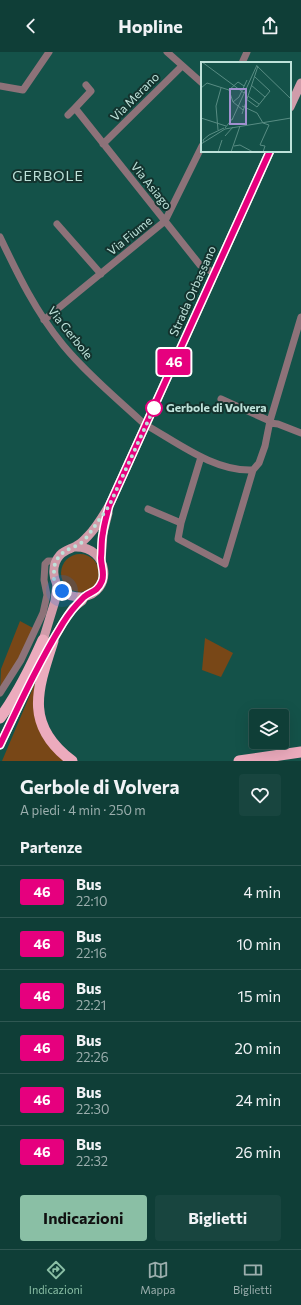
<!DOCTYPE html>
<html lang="it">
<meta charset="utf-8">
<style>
:root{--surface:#0f3e37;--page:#18453f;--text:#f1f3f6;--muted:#9baead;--line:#2f5752;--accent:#8abfa5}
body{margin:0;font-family:Commissioner,sans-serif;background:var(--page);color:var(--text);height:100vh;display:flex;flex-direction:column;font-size:15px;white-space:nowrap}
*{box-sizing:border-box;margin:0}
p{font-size:13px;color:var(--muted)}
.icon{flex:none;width:22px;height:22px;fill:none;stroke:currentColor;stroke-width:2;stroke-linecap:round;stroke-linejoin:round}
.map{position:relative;height:709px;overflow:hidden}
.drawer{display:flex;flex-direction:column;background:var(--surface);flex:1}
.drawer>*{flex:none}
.badge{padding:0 8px;border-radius:3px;font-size:14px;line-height:26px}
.fabs{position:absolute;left:249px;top:657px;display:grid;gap:8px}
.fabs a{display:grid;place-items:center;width:40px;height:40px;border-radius:4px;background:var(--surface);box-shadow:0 4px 16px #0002,0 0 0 1px var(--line);font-size:20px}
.you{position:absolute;width:20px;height:20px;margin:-10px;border:3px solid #fff;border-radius:50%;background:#1a73e8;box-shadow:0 0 0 6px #1a73e833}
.map>.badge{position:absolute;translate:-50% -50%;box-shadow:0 0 0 2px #fff}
h2{padding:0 20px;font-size:15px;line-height:36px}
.round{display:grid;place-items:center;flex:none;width:42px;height:42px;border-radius:4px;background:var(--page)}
.summary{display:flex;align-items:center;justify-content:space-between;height:68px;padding:0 20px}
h1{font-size:19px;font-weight:700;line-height:30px}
.action{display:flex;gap:8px;margin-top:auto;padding:8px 20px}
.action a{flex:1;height:46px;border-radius:4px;background:var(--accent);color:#111;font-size:16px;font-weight:700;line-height:46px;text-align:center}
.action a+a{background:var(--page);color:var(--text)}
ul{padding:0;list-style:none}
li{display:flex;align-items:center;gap:12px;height:52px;padding:0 20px;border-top:1px solid var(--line)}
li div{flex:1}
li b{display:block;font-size:15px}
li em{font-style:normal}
li .badge{min-width:44px;font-weight:700;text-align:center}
header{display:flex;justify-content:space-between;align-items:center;height:52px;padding:0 20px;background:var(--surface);font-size:18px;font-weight:700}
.tabs{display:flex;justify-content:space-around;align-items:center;height:56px;border-top:1px solid var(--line);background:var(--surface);font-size:11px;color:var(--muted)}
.tabs a{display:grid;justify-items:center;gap:2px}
.tabs .selected{color:var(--accent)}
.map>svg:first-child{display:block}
</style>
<header><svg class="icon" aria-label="back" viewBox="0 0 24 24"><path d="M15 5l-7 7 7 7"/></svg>Hopline<svg class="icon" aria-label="share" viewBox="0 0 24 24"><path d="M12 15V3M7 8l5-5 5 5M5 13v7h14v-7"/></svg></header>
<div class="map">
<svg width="301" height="709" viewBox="0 0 301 709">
<rect width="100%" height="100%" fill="#145249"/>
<!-- green -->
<path fill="#784717" d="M61 521a19 19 0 1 1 38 0a19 19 0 1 1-38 0Z
M20,569L33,576L17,610L0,638L1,617Z
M205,586L233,601L221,625L202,618Z
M35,631V656L65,709H2Z"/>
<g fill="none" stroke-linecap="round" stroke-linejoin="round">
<!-- minor -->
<path stroke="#8d7279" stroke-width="7" d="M167,0L202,31
M242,11L247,0
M0,34L23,38L49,0
M75,56L91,39L86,33
M68,63L75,56L200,213L214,221
M103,92L182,14
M57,172L101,222
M0,185C18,223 36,260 63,293C86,321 115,345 141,369L146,373C178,391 215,420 253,418
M44,268L165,169L202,94
M221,347L270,369
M270,371L278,372L301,381
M201,405L181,471L178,487L225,512L253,418L259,411L265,394L270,369L301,265
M148,457L181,471
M0,641L21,608L43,561L47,543L44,528L45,512L48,509H56"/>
<!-- major -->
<path stroke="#d19caa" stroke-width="9" d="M290,55L301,31
M75,495C110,494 114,541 82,545C75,545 67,544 62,539C52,529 51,513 60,503C65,498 71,497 76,494C81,492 84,488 88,484C96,476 103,464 109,454L270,99
M101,509L103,481L108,461
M41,595L55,549L57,532
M0,693L35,619L63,571L73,556L82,549L85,544"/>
<!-- highway -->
<path stroke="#ecabbd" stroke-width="11" d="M53,589C37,638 24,673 72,709
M0,666C18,642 31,615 43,588
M239,709L301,700"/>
</g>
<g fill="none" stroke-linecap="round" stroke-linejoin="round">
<defs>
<path id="line" d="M0,693C20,651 39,610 63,571C69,561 76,553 84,545C91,539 97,541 102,529C105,521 101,514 101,506C102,498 101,489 103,481C104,472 107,463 109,454L270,99"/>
</defs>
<!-- line casing -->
<use href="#line" stroke="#fff" stroke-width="9"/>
<!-- line -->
<use href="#line" stroke="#e6007e" stroke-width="6"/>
<!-- walk -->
<path stroke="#bee2da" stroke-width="4" stroke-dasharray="0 7.2" d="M62,539L54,527V515L56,509L60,503L67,498L80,492L87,485L109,454L154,356"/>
</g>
<!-- markers -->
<circle fill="#fff" stroke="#e6007e" stroke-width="2" cx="154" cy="356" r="8"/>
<g text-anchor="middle" stroke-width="4" stroke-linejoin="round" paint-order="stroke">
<!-- street labels -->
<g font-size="12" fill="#bee2da" stroke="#13332e">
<text transform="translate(135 45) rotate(-45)" y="4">Via Merano</text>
<text transform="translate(151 134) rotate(51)" y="4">Via Asiago</text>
<text transform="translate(130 184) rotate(-39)" y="4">Via Fiume</text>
<text transform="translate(193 239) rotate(-66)" y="4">Strada Orbassano</text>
<text transform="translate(70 281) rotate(51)" y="4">Via Gerbole</text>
</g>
<!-- stop labels -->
<g font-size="12" font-weight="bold" fill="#bee2da" stroke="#13332e" text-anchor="start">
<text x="166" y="360">Gerbole di Volvera</text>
</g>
<!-- quarter labels -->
<g font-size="14" letter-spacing="1" fill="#bee2da" stroke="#13332e">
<text x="48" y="129">GERBOLE</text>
</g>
</g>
<!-- overview -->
<g transform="translate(201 10)">
<rect width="90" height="90" fill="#145249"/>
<path fill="none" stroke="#588c83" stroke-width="1" d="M1,0L43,31M56,4L90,37M50,23L64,35M0,26L6,21L28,28M28,28L32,40L42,48M28,28L37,20L43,24M47,34L58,42M45,37L56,45L69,29L54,15M32,40L38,35L46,18M41,44L56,51L62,61L68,63L59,83L64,84L62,90M41,52L57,4M0,56L25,64M31,58L56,3M24,66L32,56M17,68L15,44L20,26M24,74L32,65M3,80L2,78L8,73L23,66M0,82L24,67L90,56M33,84L39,83L52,90M17,90L21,78M30,90L39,64"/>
<path fill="#a090ce" fill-opacity="0.15" stroke="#a090ce" stroke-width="2" d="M29,27H45V62H29Z"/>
<rect width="90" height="90" fill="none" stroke="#bee2da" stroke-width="2"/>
</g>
</svg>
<div class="fabs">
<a><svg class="icon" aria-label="layers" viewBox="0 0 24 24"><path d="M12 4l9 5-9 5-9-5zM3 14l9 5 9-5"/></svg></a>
</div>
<div class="you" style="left:62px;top:539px"></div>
<b class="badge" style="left:174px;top:310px;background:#e6007e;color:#fff">46</b>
</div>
<section class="drawer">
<div class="summary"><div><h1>Gerbole di Volvera</h1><p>A piedi · 4 min · 250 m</p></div><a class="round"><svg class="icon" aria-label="heart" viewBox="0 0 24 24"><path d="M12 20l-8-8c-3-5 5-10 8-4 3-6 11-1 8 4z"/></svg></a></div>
<h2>Partenze</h2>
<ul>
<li><span class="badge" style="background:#e6007e;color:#fff">46</span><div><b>Bus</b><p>22:10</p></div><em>4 min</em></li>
<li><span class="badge" style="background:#e6007e;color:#fff">46</span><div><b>Bus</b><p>22:16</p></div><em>10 min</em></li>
<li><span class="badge" style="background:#e6007e;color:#fff">46</span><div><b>Bus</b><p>22:21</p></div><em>15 min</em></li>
<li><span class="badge" style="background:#e6007e;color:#fff">46</span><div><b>Bus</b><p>22:26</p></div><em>20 min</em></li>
<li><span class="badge" style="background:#e6007e;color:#fff">46</span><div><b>Bus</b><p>22:30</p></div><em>24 min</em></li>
<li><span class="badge" style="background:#e6007e;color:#fff">46</span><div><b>Bus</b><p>22:32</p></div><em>26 min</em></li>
</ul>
<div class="action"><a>Indicazioni</a><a>Biglietti</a></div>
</section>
<nav class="tabs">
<a class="selected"><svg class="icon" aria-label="directions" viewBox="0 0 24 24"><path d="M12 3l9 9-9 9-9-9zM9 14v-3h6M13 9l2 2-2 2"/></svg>Indicazioni</a>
<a><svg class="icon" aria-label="map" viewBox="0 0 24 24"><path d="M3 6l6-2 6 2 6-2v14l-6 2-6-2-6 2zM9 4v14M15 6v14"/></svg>Mappa</a>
<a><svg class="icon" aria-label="tickets" viewBox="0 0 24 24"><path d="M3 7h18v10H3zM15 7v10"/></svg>Biglietti</a>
</nav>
